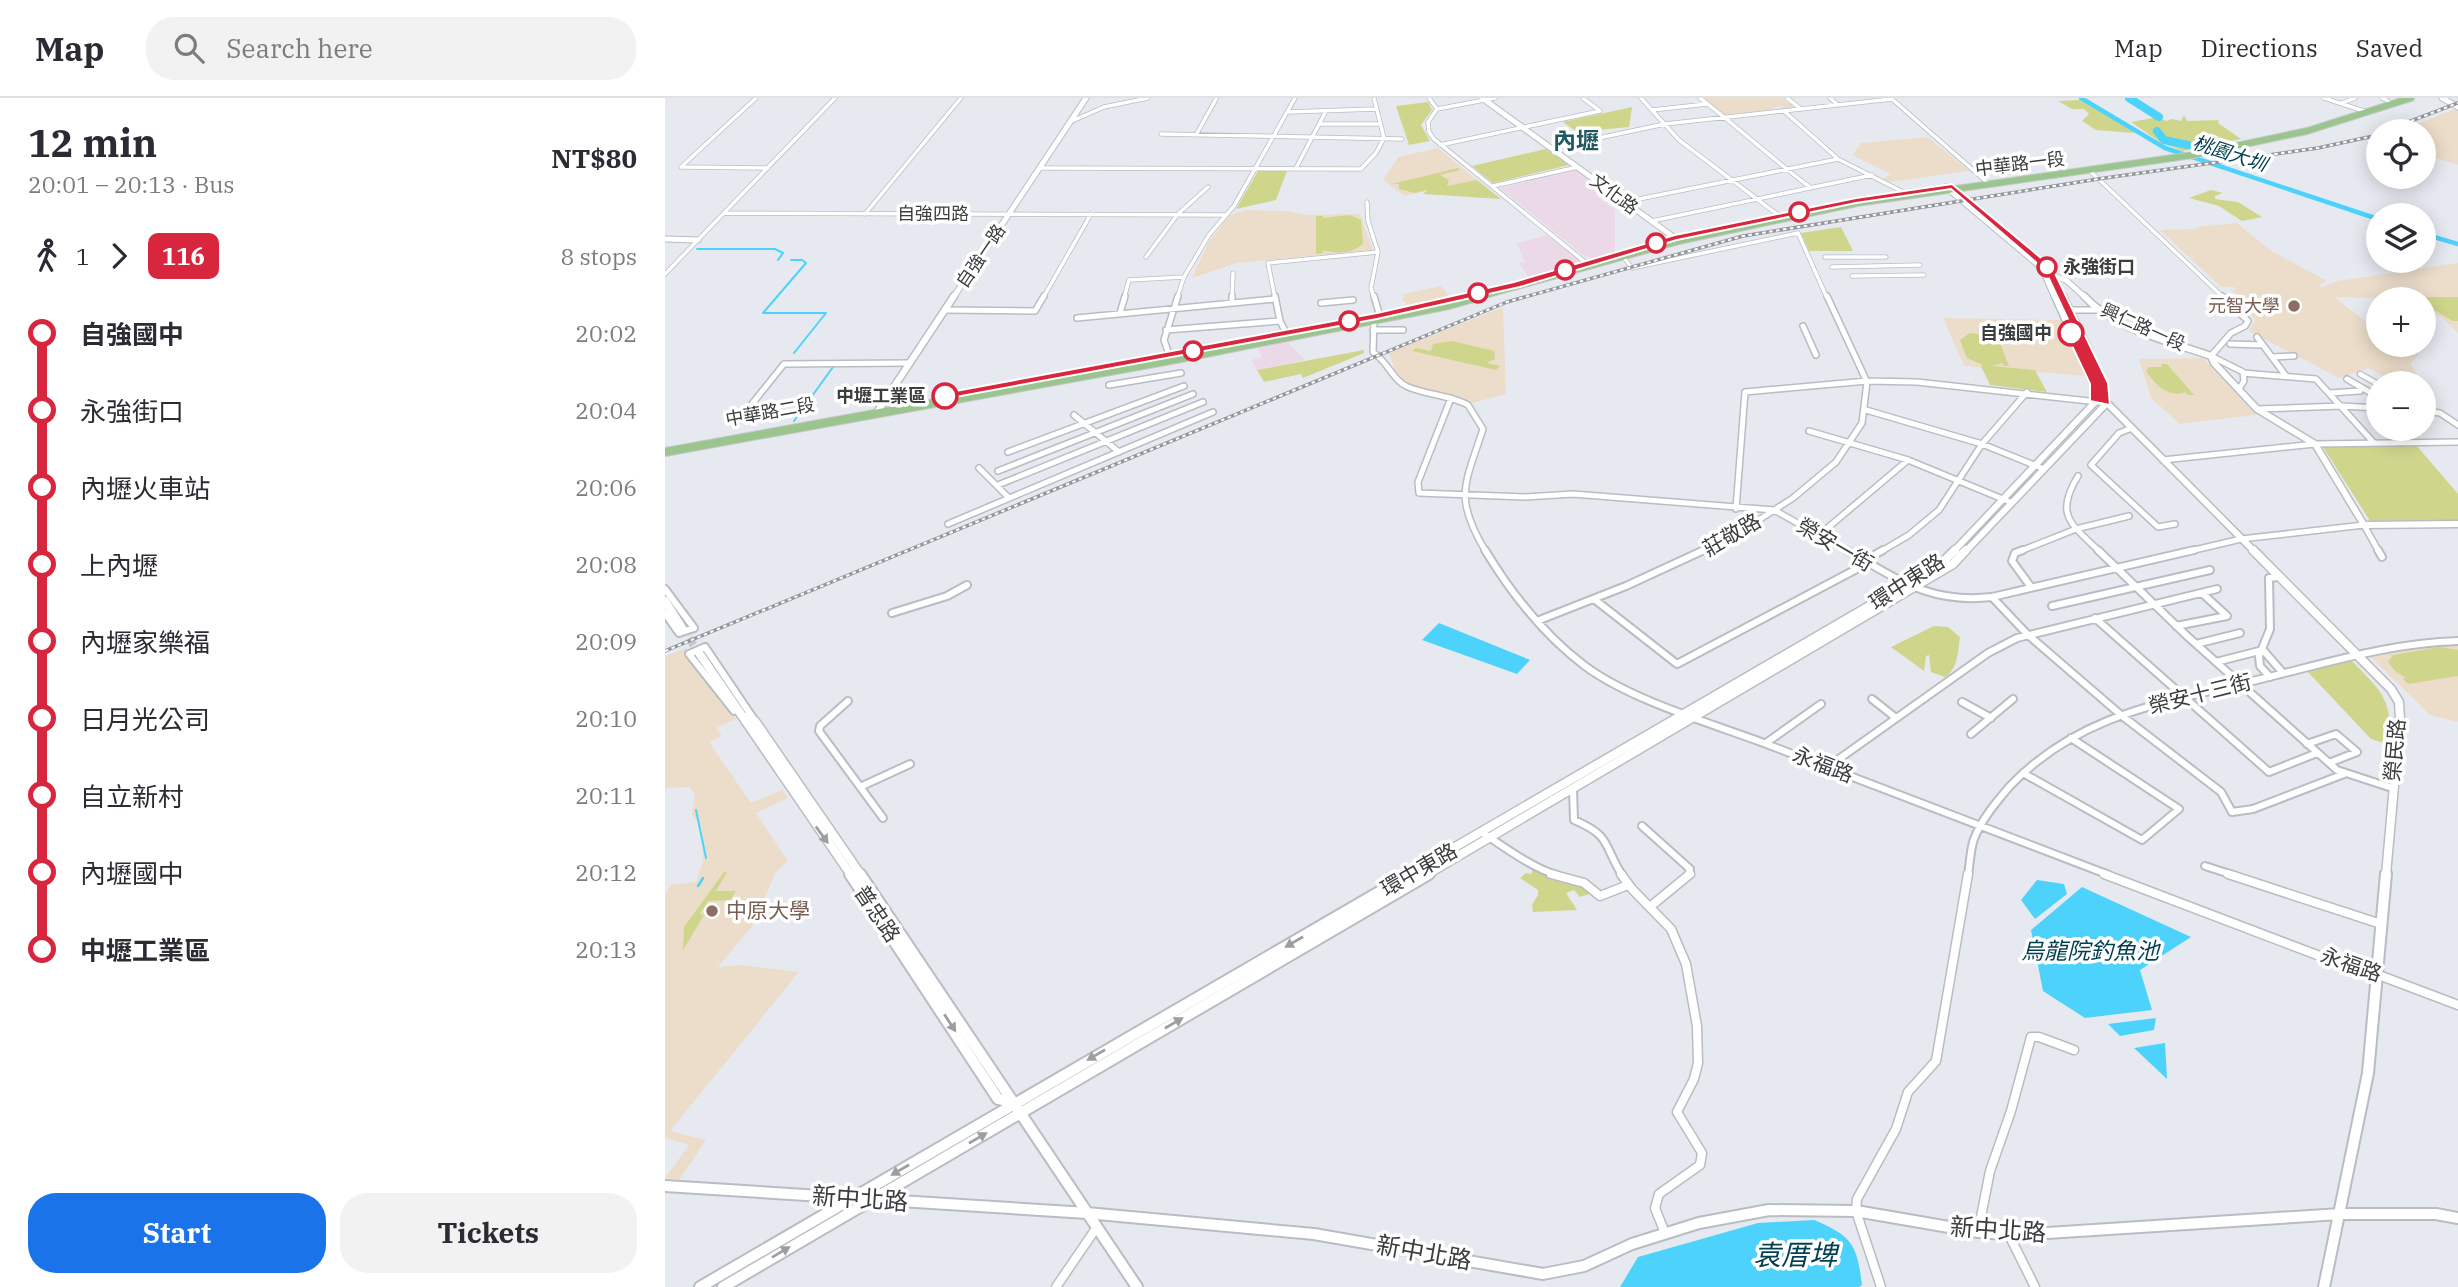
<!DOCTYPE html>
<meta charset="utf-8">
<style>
:root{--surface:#fff;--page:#f2f2f3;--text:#2b2b33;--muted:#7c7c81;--line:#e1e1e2;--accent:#1a73e8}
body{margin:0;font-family:"IBM Plex Serif","Noto Sans TC",serif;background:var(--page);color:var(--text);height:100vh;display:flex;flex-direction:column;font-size:26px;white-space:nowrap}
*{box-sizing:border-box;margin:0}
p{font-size:23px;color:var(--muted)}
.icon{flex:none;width:38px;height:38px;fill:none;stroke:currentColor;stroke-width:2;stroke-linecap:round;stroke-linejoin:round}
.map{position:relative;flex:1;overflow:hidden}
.panel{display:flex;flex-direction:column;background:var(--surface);width:665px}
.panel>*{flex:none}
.badge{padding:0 14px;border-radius:10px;font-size:24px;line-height:46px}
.tools{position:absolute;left:1701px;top:21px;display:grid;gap:14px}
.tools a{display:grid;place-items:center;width:70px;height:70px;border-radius:50%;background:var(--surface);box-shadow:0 4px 18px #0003;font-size:35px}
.map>.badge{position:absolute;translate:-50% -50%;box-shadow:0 0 0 4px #fff}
.legs{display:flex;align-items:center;gap:10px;height:77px;padding:0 28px;font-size:23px}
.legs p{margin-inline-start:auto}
.headline{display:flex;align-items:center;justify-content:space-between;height:119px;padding:0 28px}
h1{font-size:38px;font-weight:700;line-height:52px}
.button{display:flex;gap:14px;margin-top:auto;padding:14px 28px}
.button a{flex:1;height:80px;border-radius:28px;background:var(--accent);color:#fff;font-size:28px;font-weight:700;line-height:80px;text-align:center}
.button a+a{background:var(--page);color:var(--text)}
ul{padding:0 28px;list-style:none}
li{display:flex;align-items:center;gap:24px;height:77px;font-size:26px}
li i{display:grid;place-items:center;width:10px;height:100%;margin:0 9px;background:currentColor}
li i::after{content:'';width:18px;height:18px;margin:-9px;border:5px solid;border-radius:50%;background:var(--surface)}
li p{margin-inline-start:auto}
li:first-child i{background:linear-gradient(#0000 50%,currentColor 0)}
li:last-child i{background:linear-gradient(currentColor 50%,#0000 0)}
header{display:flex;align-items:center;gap:42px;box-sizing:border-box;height:98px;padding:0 35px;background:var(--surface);border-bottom:2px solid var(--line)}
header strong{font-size:33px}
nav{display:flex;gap:38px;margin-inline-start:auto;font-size:24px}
.search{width:490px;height:63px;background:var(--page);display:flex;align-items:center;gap:18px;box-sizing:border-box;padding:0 24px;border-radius:28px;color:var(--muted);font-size:26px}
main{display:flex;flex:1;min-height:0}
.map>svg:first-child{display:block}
</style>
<header>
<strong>Map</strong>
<div class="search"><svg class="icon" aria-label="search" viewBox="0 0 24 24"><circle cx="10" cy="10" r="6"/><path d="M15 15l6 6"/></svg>Search here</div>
<nav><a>Map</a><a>Directions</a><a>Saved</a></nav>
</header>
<main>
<section class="panel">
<div class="headline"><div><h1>12 min</h1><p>20:01 – 20:13 · Bus</p></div><b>NT$80</b></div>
<div class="legs"><svg class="icon" aria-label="walk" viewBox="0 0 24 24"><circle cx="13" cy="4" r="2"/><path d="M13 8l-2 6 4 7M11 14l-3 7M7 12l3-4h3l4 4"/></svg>1<svg class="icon" aria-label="forward" viewBox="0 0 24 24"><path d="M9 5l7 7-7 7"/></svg><b class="badge" style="background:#d7263d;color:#fff">116</b><p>8 stops</p></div>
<ul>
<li><i style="color:#d7263d"></i><b>自強國中</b><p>20:02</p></li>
<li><i style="color:#d7263d"></i><span>永強街口</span><p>20:04</p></li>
<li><i style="color:#d7263d"></i><span>內壢火車站</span><p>20:06</p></li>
<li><i style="color:#d7263d"></i><span>上內壢</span><p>20:08</p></li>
<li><i style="color:#d7263d"></i><span>內壢家樂福</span><p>20:09</p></li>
<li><i style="color:#d7263d"></i><span>日月光公司</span><p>20:10</p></li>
<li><i style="color:#d7263d"></i><span>自立新村</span><p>20:11</p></li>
<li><i style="color:#d7263d"></i><span>內壢國中</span><p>20:12</p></li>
<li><i style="color:#d7263d"></i><b>中壢工業區</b><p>20:13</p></li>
</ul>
<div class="button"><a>Start</a><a>Tickets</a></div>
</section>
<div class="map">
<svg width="1793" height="1189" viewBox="0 0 1793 1189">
<rect width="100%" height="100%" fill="#e6eaf0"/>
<!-- commercial -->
<path fill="#ecd9e8" d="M911,72L945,96L933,99L950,112V155L929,161L919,158L835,90Z
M882,137L914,162L913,166L864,180L854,165L860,164L852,145Z
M621,242L640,262L592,272L586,262L597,259L591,248Z"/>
<!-- education -->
<path fill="#ecddca" d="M1039,0H1117L1130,10L1120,11L1116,8L1106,10L1107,12L1060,17Z
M1790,11L1793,13V67L1759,56V33H1735Z
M1263,39L1304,73L1224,84L1217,81L1226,76L1187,57L1196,45Z
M773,50L812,82L739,98L718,82L733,59Z
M581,112L621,113L642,117L695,116L708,152L572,165L527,180L543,145L565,117Z
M1572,125L1606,153L1662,183L1654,187L1658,189L1673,183L1793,165V235L1776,219L1759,211V201L1669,199L1713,233V247H1743L1751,251L1753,257L1746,265L1754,283L1750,285H1734L1703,270L1674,280L1584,233L1590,221L1568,199L1577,198L1565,193L1571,192L1569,189H1556L1495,132L1532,131L1530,129Z
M776,188L784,198L742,207L738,202L739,196Z
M838,209L841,296L807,305L747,289L731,276L725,257L721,256Z
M1278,220L1395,222L1422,278L1299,268Z
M1538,260L1591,317L1515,326L1486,300L1474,261Z
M1780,546L1793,548V624L1765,617L1706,559Z
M21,550L71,621L51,630L57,638L45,644L48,650L86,705L117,692L123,700L91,715L123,763L111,774L87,828L53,869L76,867L134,874L5,1033L41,1042L14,1082L0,1080L24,1047L0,1040V797L5,787L31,784L38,762L37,731L27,716L30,698L25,689L0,690V558Z"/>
<!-- green -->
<path fill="#cfd58b" d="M1415,2L1468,32L1469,35L1431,32L1417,23L1424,16L1419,11H1407L1393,3Z
M763,4L767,12L756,27L765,43L744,47L731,8Z
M967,9L964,29L912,34L898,24Z
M1519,17L1522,23L1554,22L1553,25L1576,41L1518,53L1495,44L1466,24L1493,19L1501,23L1507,21L1516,23Z
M881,51L904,67L828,85L807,68Z
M793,70L795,72L775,77L784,82L782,88L812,82L836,101L758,96L763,92L750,95L734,91V86H727Z
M593,73H622L611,102L571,111Z
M1546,92L1558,95L1550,98V101L1573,104L1597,119L1577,123L1554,108L1524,100Z
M685,117L696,122L698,145C689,156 671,156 658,152V155L651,156V118H658V120Z
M1176,129L1188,153H1144L1136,135Z
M1743,199H1793V223H1788L1759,206V201Z
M1323,229L1329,230L1344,268H1339L1337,265L1328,268L1370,272L1382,294L1325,287L1316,268L1318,267L1302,260L1295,242L1305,235L1326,238Z
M787,243L829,253L830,261L822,265L835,268L831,272L747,253L751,250L766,253L768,246Z
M699,252V255L638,280L636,276L599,284L592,272Z
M1496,266H1502L1529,297H1523L1520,294C1502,300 1491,287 1481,273L1484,269H1497Z
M1751,347L1793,396V422L1705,423L1658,349Z
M1269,528L1283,529L1295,539C1293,553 1293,571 1280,579L1266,574L1264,557L1261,558L1259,573L1226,549Z
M1775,549L1793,552V578L1743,586L1738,581L1741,580L1730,573L1723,564L1728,557Z
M1687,563C1718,595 1727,601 1725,647L1706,641L1642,573Z
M870,767L919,785L930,794L915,799L909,792L901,795L912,812L868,814L867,807L873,797V792L855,780L861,775L866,776Z
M59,774H62L51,793H71L65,802L43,803L35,816L39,817L18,852L19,829Z"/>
<!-- water -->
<path fill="#4dd3fb" d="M774,525L865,562L852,576L757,542Z
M1372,782L1399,786L1402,796L1370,821L1356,802Z
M1417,789L1526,839L1475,872L1487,912L1420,920L1378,893L1366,832Z
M1491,920L1489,932L1455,938L1443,926Z
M1500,945L1502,981L1469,950Z
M1149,1122C1187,1138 1192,1146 1197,1187L1194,1189H955L973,1159L1093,1125Z"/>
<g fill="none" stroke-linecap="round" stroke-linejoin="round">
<!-- stream-far1 -->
<path stroke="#4dd3fb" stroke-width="2" d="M32,151H110L118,155L113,162
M126,162H137L141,165L98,215H161L129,255
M129,323L168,269
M31,712L41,760"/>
<!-- stream -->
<path stroke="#4dd3fb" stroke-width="2.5" d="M33,788L38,780"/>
<!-- canal -->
<path stroke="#4dd3fb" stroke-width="4.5" d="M1416,0L1500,50L1713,121
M1759,136L1793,146"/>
<!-- river -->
<path stroke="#4dd3fb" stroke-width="8" d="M1464,0L1494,19
M1492,33L1499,42L1523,47"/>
<!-- tertiary-tunnel -->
<path stroke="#c4c7cd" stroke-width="8" stroke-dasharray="8 4.5" stroke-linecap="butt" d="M17,530L34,555"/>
<defs>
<path id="pedestrian" d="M1695,276L1713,286
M1722,285L1728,283"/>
<path id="minor-far3" d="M91,0L16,69L103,70
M764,0L772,11
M976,0L1014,42L1117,120
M1035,0C1073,29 1107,61 1146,90
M1122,0L1136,11
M1165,0L1173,7
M1659,0L1702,14
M1717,0L1723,3
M1677,5L1690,0
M772,11L763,24L764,34L769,41L926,169
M772,11L830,0
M987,12L1042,6
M1119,13L1173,61L1244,97
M623,14L711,11
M407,23L439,9L483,0
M655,26H715
M496,36L737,41
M531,37L551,1
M775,47L935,13L918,0
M886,50L1000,26L1227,1L1324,86
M375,70L696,71L711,55L719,40L709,0
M631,70L661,13
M1423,71L1559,200
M828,88L913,69
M702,104L703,123L713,154L706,190L709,200
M959,104L1173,61
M59,115L561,117
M200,116L296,0
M987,123L1207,77
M956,156L967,170L1133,135L1162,200
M481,159L513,116L543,89
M1160,159H1221
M1167,169L1255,167
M0,176L170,0
M1187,178L1259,177
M378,200L426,116
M459,200L464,182L519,179
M512,200L519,179L544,137L569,108L630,0
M567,200L568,175
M610,200L603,165L713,154"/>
<path id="minor-far2" d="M610,198L615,223L623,239
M709,198L714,215L709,222L708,254C723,264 728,283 743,289C762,297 785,297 803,307L818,331C800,387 788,399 821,454
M1557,198L1583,223L1580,228L1566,235L1546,258L1578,274L1579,283L1574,291
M567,205V198
M656,205L688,202
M280,212L370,213L379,198
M1401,212H1433
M455,215L460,198
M412,220L610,201
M1138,228L1151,257
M501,232L615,223
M708,232H738
M1592,239L1621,278
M1565,246L1598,247
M1607,259L1629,258
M506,262L499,242L513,198
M1578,275L1651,281L1709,345
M1682,281L1713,299
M444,287L516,275
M1665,295L1695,293
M786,300L753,384L754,395L860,399L908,396L1109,412L1184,454
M1592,311L1677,308L1713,310
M1201,312L1317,346L1379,371
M1759,313L1775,315L1793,327
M409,317L454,354
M74,322L119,266L245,265
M1467,330L1454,335L1426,367L1493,429L1510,426
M1144,333L1243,362L1345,404
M343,354L519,288
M1498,362L1650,346L1793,344
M314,370L343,399
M333,373L528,296
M1413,378C1389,417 1406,426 1435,454
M333,387L538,304
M1071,411L1080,294L1202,283L1252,284L1442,305
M283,426L548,314
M1153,438L1243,362
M1036,454L1075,434L1128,400L1171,364L1197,325L1202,284L1162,198
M1215,454L1244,437L1274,412L1317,346L1362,294
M1353,454L1411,431L1464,418
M1521,454L1576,441L1699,427L1714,454"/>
<path id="minor-far1" d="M820,452C846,495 880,538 920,568C966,602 1042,624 1096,644C1212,689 1328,733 1444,777
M1181,452C1233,481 1264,506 1327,499L1529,452
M1358,452L1350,455L1347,463L1366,489
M1433,452L1522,538L1672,672L1727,690
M1713,452L1717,459
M1197,464L1218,452
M0,491L29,530L14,535L0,515
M1537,495L1562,518
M1327,499L1362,536L1456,617L1556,694L1567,714L1588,711L1679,676
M929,501L1012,566L1201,466
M1387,508L1545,472
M227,515L282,498L302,487
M1430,520L1604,674L1652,655
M872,523L961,488L1039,452
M1511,528L1562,518
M1531,546L1575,535
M1598,552L1618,575
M1551,564L1598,552
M1605,579L1595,568L1594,558L1605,531L1604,480L1613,479
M1207,601L1231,620
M183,603L155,628L154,633L218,720
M1297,604L1326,620
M69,613L24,556L40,549L90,623
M1306,636L1348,601
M1101,645L1156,606
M1642,646L1671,636L1692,654L1664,665
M1164,668L1323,555L1352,540L1552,491
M1358,675L1477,742L1514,711L1406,640
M195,689L245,666
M908,691L909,722C947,738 938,747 957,777
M977,728L1025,771L1023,777
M818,735C839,749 869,771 892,777
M1540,768L1568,777
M1303,777C1305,766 1305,752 1309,741C1316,722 1332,703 1345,688C1417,613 1505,604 1600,580C1665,564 1726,545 1793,543"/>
<path id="minor" d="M886,776L919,785L935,798L963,787
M956,776L967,791L1006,831L1021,866L1032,928L1033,965L1029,981L1012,1014L1037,1055L1035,1067L994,1096L990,1110L1000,1135
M1439,776L1710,879L1711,876L1793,907
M1563,776L1716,826
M986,808L1025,776
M1313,1134L1325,1073L1346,1013L1366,939H1374L1409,952
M1344,1137L1370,1189
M391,1189L432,1129
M1216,1189L1191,1113L1192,1101L1231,1031L1243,994L1271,963L1303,776"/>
<path id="tertiary-far3" d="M817,0L1014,143
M1777,0L1793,9
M1281,89L1377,170L1390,200
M0,141L33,142
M1377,164L1399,200
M1387,178L1401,182L1421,200
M288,200L421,0"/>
<path id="tertiary-far2" d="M1398,198L1424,253L1442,305L1590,454
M1419,198C1450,232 1504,243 1546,258L1549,265L1592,311L1650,346L1699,427L1793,426
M211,316L289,198
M1288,454L1431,303L1432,294L1390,198
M1300,454L1442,305"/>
<path id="tertiary-far1" d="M1588,452L1726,591L1734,604L1735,621L1721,777
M0,503L17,530
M34,555L186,777
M80,619L90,623L196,777
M742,777L1242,486L1278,464L1290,452
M761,777L1288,466L1301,452"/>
<path id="tertiary" d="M185,776L333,1001L349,1005
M195,776L472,1189
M0,1088L422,1115L649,1136L878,1176L919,1168L967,1146L1034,1125L1104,1112L1191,1113L1313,1134L1352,1137L1675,1116H1771L1793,1120
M35,1189L745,776
M58,1189L764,776
M1659,1189L1703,975L1721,776"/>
<path id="primary-far1" d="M809,200L1014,143L1192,105L1528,57L1642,33L1746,0"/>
<path id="primary" d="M0,354L506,262L784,207L816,198"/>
</defs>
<!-- pedestrian casing -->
<use href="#pedestrian" stroke="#b9bdc3" stroke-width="7"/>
<!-- minor-far3 casing -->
<use href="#minor-far3" stroke="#b9bdc3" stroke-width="5"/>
<!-- minor-far2 casing -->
<use href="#minor-far2" stroke="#b9bdc3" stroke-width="8"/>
<!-- minor-far1 casing -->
<use href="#minor-far1" stroke="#b9bdc3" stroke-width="10"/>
<!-- minor casing -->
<use href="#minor" stroke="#b9bdc3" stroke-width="11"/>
<!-- tertiary-far3 casing -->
<use href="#tertiary-far3" stroke="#b9bdc3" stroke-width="7"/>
<!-- tertiary-far2 casing -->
<use href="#tertiary-far2" stroke="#b9bdc3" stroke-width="9"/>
<!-- tertiary-far1 casing -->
<use href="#tertiary-far1" stroke="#b9bdc3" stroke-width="11"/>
<!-- tertiary casing -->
<use href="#tertiary" stroke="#b9bdc3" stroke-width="14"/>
<!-- primary-far1 casing -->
<use href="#primary-far1" stroke="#c8c9c9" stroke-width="8"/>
<!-- primary casing -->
<use href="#primary" stroke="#c8c9c9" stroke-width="10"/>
<!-- pedestrian -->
<use href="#pedestrian" stroke="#fff" stroke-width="4.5"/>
<!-- minor-far3 -->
<use href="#minor-far3" stroke="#fff" stroke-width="3.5"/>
<!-- minor-far2 -->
<use href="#minor-far2" stroke="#fff" stroke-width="5"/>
<!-- minor-far1 -->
<use href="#minor-far1" stroke="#fff" stroke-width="6"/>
<!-- minor -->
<use href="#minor" stroke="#fff" stroke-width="8"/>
<!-- tertiary-far3 -->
<use href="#tertiary-far3" stroke="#fff" stroke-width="5"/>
<!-- tertiary-far2 -->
<use href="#tertiary-far2" stroke="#fff" stroke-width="6"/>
<!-- tertiary-far1 -->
<use href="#tertiary-far1" stroke="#fff" stroke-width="8"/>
<!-- tertiary -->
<use href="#tertiary" stroke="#fff" stroke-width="10"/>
<!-- primary-far1 -->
<use href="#primary-far1" stroke="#9bc58f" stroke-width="6"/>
<!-- primary -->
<use href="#primary" stroke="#9bc58f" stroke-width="8"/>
<defs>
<path id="rail" d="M1720,33L1793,5
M0,553L842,204L1078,138L1433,81L1653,50L1713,37"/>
</defs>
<!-- rail casing -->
<use href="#rail" stroke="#93969a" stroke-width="3.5"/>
<!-- rail -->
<use href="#rail" stroke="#fff" stroke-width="2" stroke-dasharray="3.5" stroke-linecap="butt"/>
</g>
<!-- one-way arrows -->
<defs><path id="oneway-solid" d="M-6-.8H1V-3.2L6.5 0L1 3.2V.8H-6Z" transform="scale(1.75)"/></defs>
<g fill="#9d9e9f">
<use href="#oneway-solid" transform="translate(157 737) rotate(54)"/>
<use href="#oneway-solid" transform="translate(629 844) rotate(150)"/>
<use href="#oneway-solid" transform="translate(285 925) rotate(57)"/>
<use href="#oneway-solid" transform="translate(509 925) rotate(-30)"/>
<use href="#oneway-solid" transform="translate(431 957) rotate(150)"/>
<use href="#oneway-solid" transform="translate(313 1040) rotate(-30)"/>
<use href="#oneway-solid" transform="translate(235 1072) rotate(150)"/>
<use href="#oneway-solid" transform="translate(116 1154) rotate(-31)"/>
</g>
<!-- line-1 -->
<path fill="#d7263d" stroke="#fff" stroke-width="2" d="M1287,86L1387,169L1443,285L1445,307L1425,303V286L1401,235L1408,232L1380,172L1286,91L1191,105L1012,142L855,189L712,221L280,301L275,298L280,295L712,215L849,184L1010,137L1191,100Z"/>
<!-- markers -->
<g fill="#fff" stroke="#d7263d" stroke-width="3.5">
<circle cx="1134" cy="114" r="9"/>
<circle cx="991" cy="145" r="9"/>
<circle cx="1382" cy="169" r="9"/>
<circle cx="900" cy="172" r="9"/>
<circle cx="813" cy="195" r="9"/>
<circle cx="684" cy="223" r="9"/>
<circle cx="1406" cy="235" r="12"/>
<circle cx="528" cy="253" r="9"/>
<circle cx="280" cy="298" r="12"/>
</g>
<g fill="#8d6e63" stroke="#fff" stroke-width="2.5">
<circle cx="1629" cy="208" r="7"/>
<circle cx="47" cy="813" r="7"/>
</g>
<g text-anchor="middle" stroke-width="7" stroke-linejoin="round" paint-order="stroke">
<!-- far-street labels -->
<g font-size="18" fill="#3b3d3f" stroke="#fff">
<text transform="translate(1355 66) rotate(-7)" y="6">中華路一段</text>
<text transform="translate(949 96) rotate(36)" y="6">文化路</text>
<text x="268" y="122">自強四路</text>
<text transform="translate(316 158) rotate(-56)" y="6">自強一路</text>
<text transform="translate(1478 229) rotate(24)" y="6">興仁路一段</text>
<text transform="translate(105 314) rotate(-10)" y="6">中華路二段</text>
</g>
<!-- far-stop labels -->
<g font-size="18" font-weight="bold" fill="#3b3d3f" stroke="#fff" text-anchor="end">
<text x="1398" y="175" text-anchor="start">永強街口</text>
<text x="1387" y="241">自強國中</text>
<text x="261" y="304">中壢工業區</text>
</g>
<!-- far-education labels -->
<g font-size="18" fill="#785e54" stroke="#fff" text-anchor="end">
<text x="1615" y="214">元智大學</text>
</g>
<!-- far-water labels -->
<g font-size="19" font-style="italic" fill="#003f4f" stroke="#fff">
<text transform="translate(1565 55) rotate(18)" y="7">桃園大圳</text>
</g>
<!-- street labels -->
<g font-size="21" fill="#3b3d3f" stroke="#fff">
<text transform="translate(1067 437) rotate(-30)" y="7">莊敬路</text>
<text transform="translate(1170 447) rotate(30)" y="7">榮安一街</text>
<text transform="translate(1242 484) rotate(-33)" y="7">環中東路</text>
<text transform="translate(1535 596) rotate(-14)" y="7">榮安十三街</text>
<text transform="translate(1730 652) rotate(-85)" y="7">榮民路</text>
<text transform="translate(1158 667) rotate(21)" y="7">永福路</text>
<text transform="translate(754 772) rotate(-30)" y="7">環中東路</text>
<text transform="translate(212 816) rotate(56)" y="7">普忠路</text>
<text transform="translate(1686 867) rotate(19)" y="7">永福路</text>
</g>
<!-- education labels -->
<g font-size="21" fill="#785e54" stroke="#fff" text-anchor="start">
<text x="61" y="820">中原大學</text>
</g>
<!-- far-district labels -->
<g font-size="23" font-weight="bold" fill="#1f595f" stroke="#fff">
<text x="911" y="51">內壢</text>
</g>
<!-- water labels -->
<g font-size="23" font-style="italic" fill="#003f4f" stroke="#fff">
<text x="1425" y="861">烏龍院釣魚池</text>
</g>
<!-- near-street labels -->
<g font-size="24" fill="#3b3d3f" stroke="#fff">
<text transform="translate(195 1101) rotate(4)" y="8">新中北路</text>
<text transform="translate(1333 1132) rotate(4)" y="8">新中北路</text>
<text transform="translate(759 1155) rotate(10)" y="8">新中北路</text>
</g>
<!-- near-water labels -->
<g font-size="28" font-style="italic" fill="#003f4f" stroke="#fff">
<text x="1130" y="1167">袁厝埤</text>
</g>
</g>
</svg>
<div class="tools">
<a><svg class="icon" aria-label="locate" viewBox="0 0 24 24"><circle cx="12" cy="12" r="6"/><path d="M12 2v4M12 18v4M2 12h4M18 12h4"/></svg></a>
<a><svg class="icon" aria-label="layers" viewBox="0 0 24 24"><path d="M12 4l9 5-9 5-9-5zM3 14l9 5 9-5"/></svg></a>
<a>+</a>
<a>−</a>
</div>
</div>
</main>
